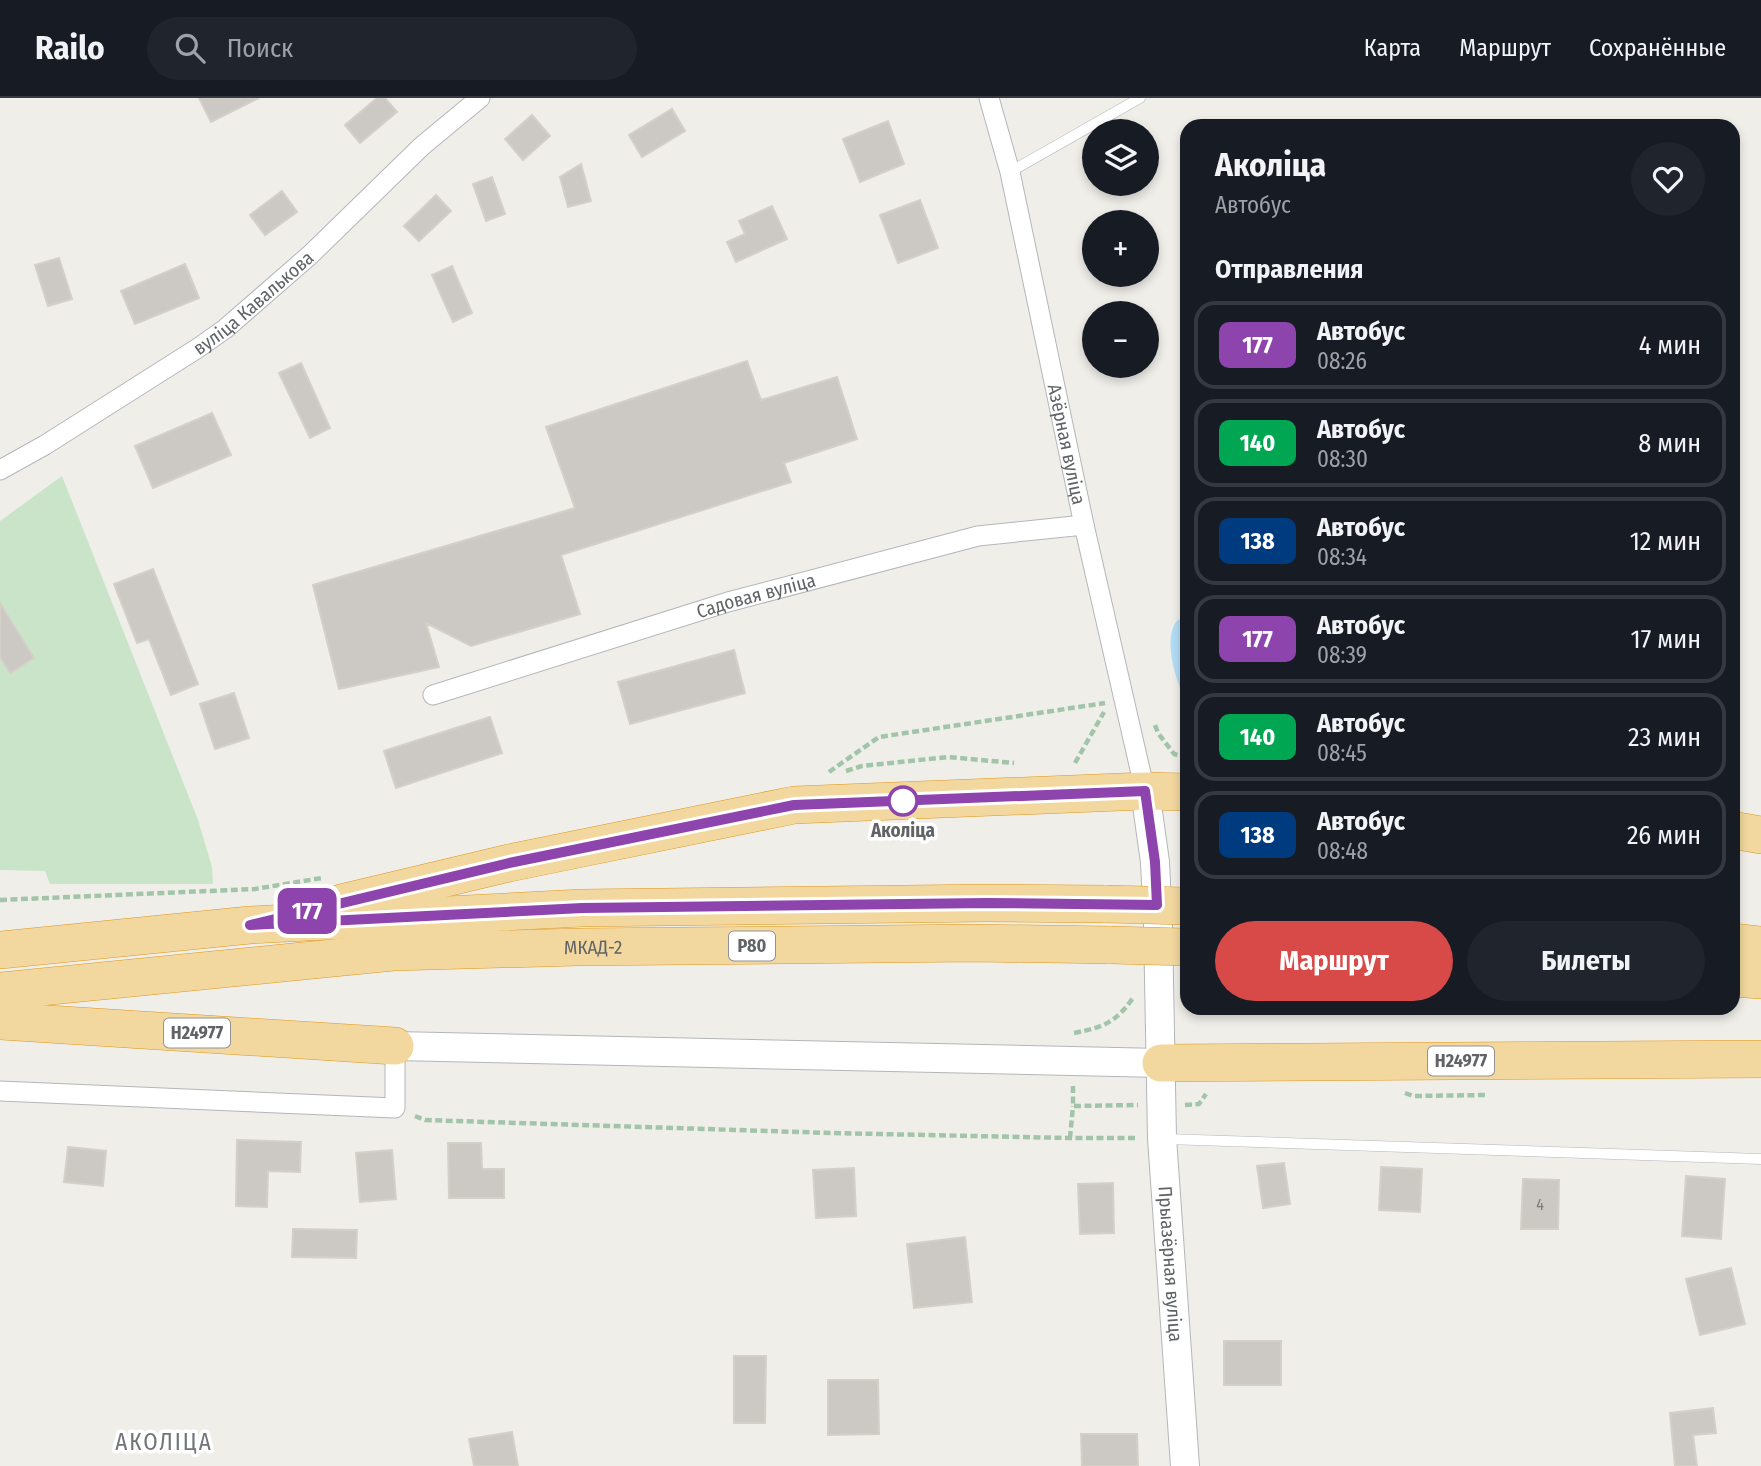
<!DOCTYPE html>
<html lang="ru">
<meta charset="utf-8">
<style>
:root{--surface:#171b24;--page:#20242c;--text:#f1f3f6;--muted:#9ea1a6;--line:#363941;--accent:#d74a48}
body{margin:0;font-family:"Fira Sans Condensed",sans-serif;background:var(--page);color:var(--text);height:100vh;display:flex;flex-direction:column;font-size:26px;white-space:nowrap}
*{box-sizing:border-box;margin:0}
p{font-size:23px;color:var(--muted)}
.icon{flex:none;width:38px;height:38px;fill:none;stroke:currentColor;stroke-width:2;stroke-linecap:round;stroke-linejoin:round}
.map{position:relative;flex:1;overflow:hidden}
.side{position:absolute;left:1180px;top:21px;width:560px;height:896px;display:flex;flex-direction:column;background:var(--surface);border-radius:21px;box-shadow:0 4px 10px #0003}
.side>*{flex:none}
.badge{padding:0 14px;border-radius:10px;font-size:24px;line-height:46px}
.fabs{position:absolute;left:1082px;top:21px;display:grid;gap:14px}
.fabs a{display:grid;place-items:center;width:77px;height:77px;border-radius:50%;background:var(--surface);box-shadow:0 4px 10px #0003;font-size:35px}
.map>.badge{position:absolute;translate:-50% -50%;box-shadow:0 0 0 4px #fff}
h2{padding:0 35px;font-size:26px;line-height:63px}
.round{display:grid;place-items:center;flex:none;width:74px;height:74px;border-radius:37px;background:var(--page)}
.summary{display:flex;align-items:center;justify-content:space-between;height:119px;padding:0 35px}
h1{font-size:33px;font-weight:700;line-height:52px}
.cta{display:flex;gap:14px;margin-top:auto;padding:14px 35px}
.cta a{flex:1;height:80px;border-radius:42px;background:var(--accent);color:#fff;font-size:28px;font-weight:700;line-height:80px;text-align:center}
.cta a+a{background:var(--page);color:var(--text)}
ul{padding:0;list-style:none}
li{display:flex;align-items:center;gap:21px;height:88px;margin:0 14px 10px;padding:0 21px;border:4px solid var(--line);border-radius:21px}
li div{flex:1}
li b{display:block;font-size:26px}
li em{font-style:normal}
li .badge{min-width:77px;font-weight:700;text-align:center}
header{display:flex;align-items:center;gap:42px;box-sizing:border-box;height:98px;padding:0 35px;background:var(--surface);border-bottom:2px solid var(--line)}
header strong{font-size:33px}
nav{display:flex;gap:38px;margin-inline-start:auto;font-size:24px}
.search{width:490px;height:63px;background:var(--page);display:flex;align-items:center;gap:18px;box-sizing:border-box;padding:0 24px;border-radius:38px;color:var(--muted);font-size:26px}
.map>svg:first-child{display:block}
</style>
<header>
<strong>Railo</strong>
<div class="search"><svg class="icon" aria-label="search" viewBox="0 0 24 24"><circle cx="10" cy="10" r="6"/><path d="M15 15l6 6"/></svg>Поиск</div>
<nav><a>Карта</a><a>Маршрут</a><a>Сохранённые</a></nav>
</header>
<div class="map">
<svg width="1761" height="1368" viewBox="0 0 1761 1368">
<rect width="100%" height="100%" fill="#f0eee9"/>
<!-- green -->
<path fill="#cae4c9" d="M62,378L198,722L212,769L213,786H50L45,773L0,772V423Z"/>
<!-- water -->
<path fill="#b3ddf6" d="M1186,518V517V602C1176,585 1163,542 1176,524C1179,521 1183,520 1186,518Z"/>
<!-- building -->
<path fill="#ccc9c5" stroke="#d4d0c8" stroke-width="2" d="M199,0H259L211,24Z
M377,0H385L397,14L360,45L345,27Z
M672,11L685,33L642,59L629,37Z
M532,17L550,38L523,62L505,41Z
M888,23L904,66L860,84L843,41Z
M581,66L591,103L568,109L560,79Z
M492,79L505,116L486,123L473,86Z
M282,93L297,114L265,137L250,117Z
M436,97L451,113L419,143L404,128Z
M920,102L938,150L898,165L880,117Z
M772,108L787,141L736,164L727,144L745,136L739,123Z
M59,160L72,201L48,208L35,167Z
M185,166L199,200L135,226L121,193Z
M452,168L472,215L453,224L432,177Z
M747,263L761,302L837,279L857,341L784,365L791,384L561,457L580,516L471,548L426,525L439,569L339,591L313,487L575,410L546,329Z
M301,265L330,330L310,340L279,275Z
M212,315L231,357L153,390L135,348Z
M153,471L198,586L171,597L149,541L137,545L114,486Z
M0,505L34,560L10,575L0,559Z
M734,552L745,595L630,626L618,584Z
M234,595L249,640L215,651L200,606Z
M490,619L502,655L396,690L384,653Z
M237,1042L301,1044L300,1074L268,1073L267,1109L236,1108Z
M448,1045H481L482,1071H504V1100H449Z
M68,1049L106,1053L103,1088L64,1084Z
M392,1052L396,1101L360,1104L356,1055Z
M1284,1065L1290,1106L1263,1110L1257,1068Z
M1381,1069L1422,1071L1420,1114L1379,1112Z
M854,1070L856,1118L816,1120L813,1072Z
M1686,1078L1725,1081L1721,1141L1682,1138Z
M1523,1081L1559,1082L1558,1131H1521Z
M1113,1085L1114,1135L1080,1136L1078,1086Z
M293,1131L357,1132L356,1160L292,1159Z
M965,1139L972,1204L914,1210L907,1146Z
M1731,1170L1745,1226L1700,1237L1686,1181Z
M1224,1243H1281V1287H1224Z
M734,1258H766L765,1325H734Z
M828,1282H878L879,1336L828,1337Z
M1713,1310L1716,1335L1693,1337L1697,1368H1675L1670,1315Z
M512,1334L518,1368H474L469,1341Z
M1081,1336H1137L1138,1368H1082Z"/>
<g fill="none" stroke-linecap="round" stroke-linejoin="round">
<defs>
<path id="lane" d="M1010,74L1140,0
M1166,1041L1761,1061"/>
<g id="street">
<path id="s1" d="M989,0L1010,74L1084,427L1145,693"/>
<path id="s2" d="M0,372L45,347L198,250L225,231L310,157L422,48L480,0"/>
<path id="s3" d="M433,597L728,504L978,438L1084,427"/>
<path d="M0,993L395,1010V948"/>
</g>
<g id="secondary">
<path id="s4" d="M1145,693L1155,764L1158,828L1162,1040L1185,1368"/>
<path d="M395,948L1161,965"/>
</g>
<g id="highway">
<path d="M1732,732L1761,737"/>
<path d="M341,805L509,765L794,707L1145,693L1186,694"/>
<path d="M1732,844L1761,847"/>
<path d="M0,852L250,827L582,810L987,805L1107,806"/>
<path d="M1732,880L1761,882"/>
<path id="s5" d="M0,893L393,854L578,849L975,845L1111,847"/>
<path d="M0,923L395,948"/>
<path d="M1161,965L1761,961"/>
</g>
</defs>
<!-- lane casing -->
<use href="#lane" stroke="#b4b6b9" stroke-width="11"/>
<!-- street casing -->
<use href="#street" stroke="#b4b6b9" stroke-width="21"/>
<!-- secondary casing -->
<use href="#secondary" stroke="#b3b6b9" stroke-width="30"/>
<!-- highway casing -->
<use href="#highway" stroke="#df961a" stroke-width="38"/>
<!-- path -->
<path stroke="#a2c5aa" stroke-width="4.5" stroke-dasharray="7 3.5" stroke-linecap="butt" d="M1155,627L1158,635L1174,656L1186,659
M1075,665L1104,614
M846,673L862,668L948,659L1014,665
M829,674L879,639L1105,605
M0,802L255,791L322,780
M1074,935C1104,929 1115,925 1133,900
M1073,988V1008L1138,1007
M1405,995L1413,998L1487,997
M1185,1007L1199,1006L1206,996
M415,1018L425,1022L831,1035L1070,1040H1137
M1070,1040L1073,1008"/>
<!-- lane -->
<use href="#lane" stroke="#fff" stroke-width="10"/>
<!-- street -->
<use href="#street" stroke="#fff" stroke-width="19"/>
<!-- secondary -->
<use href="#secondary" stroke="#fff" stroke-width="28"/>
<!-- highway -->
<use href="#highway" stroke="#f2d89e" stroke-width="37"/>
<defs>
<path id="highway-bridge" d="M1107,806L1186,808
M1111,847L1186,849"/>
</defs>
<!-- highway-bridge casing -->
<use href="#highway-bridge" stroke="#df961a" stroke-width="38" stroke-linecap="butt"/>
<!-- highway-bridge -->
<use href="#highway-bridge" stroke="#f2d89e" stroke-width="37"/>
</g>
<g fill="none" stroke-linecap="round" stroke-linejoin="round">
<defs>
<path id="line" d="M1145,693L1155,764L1157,807L987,805L582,810L250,827L509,765L794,707Z"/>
</defs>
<!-- line casing -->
<use href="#line" stroke="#fff" stroke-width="16"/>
<!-- line -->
<use href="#line" stroke="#8e44ad" stroke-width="10"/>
</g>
<!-- markers -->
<circle fill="#fff" stroke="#8e44ad" stroke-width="3.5" cx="903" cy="703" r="14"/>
<g text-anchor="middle" stroke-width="7" stroke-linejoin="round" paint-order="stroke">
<!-- number labels -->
<g font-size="16" fill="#7b7d7e">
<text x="1540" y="1112">4</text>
</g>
<!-- shield labels -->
<g fill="#fff" stroke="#909295" stroke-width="2">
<rect x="729" y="833.5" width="46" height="29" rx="5"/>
<rect x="164" y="920.5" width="66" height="29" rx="5"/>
<rect x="1428" y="948.5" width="66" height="29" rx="5"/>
</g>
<g font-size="18" font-weight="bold" fill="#606467">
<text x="752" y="854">Р80</text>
<text x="197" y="941">Н24977</text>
<text x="1461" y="969">Н24977</text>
</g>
<!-- street labels -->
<g font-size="19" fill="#606467" stroke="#fff">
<text dy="7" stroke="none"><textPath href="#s2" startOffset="304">вуліца Кавалькова</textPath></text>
<text dy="7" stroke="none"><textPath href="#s1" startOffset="355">Азёрная вуліца</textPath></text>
<text dy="7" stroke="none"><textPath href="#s3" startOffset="338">Садовая вуліца</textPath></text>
<text dy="7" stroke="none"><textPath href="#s5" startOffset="595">МКАД-2</textPath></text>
<text dy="7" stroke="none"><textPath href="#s4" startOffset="474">Прыазёрная вуліца</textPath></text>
</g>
<!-- stop labels -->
<g font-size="19" font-weight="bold" fill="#606467" stroke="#fff">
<text x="903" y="739">Аколіца</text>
</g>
<!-- quarter labels -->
<g font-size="23" letter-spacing="2" fill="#717579" stroke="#fff">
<text x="164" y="1352">АКОЛІЦА</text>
</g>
</g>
</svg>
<div class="fabs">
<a><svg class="icon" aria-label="layers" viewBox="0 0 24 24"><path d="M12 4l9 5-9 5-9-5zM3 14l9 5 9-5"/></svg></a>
<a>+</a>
<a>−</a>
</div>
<b class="badge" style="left:307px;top:813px;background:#8e44ad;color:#fff">177</b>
<section class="side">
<div class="summary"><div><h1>Аколіца</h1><p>Автобус</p></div><a class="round"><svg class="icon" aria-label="heart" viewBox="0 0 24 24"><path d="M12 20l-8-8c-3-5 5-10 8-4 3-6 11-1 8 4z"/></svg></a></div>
<h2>Отправления</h2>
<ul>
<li><span class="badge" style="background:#8e44ad;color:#fff">177</span><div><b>Автобус</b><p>08:26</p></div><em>4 мин</em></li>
<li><span class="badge" style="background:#00a651;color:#fff">140</span><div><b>Автобус</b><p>08:30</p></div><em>8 мин</em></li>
<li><span class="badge" style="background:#003b80;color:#fff">138</span><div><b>Автобус</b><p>08:34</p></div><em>12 мин</em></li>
<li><span class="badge" style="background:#8e44ad;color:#fff">177</span><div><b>Автобус</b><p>08:39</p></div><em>17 мин</em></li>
<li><span class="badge" style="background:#00a651;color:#fff">140</span><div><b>Автобус</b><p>08:45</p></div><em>23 мин</em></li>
<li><span class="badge" style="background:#003b80;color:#fff">138</span><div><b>Автобус</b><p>08:48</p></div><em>26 мин</em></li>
</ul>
<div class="cta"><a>Маршрут</a><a>Билеты</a></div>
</section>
</div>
